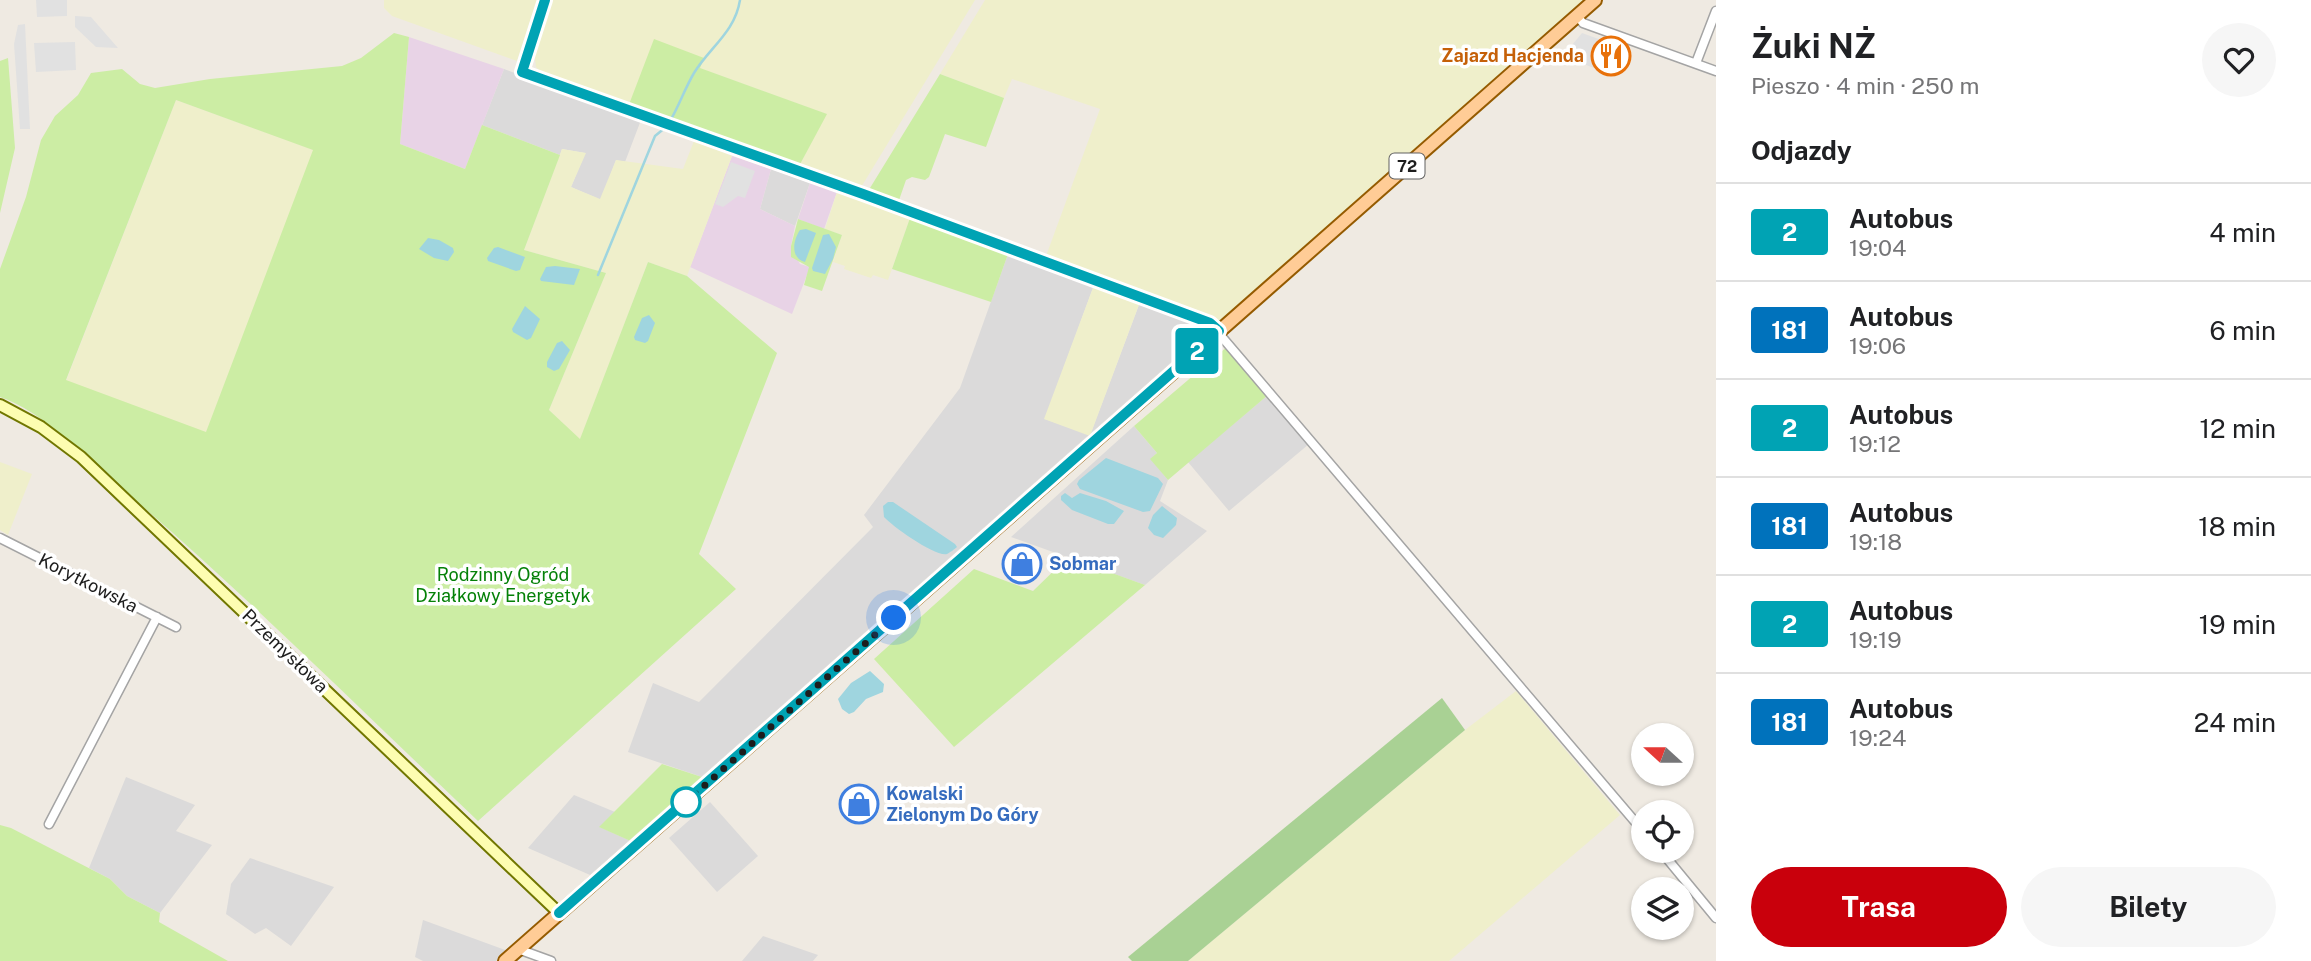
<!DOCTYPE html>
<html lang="pl">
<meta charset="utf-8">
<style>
:root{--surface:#fff;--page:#f6f6f6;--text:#202124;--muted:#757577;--line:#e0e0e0;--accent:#c9000c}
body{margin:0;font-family:"Public Sans",sans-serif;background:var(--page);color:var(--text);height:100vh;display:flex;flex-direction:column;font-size:26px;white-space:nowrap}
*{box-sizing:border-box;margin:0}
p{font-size:23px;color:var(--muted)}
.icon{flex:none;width:38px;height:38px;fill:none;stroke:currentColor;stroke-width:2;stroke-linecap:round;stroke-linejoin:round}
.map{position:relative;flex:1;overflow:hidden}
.side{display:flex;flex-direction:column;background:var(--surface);width:595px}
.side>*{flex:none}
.badge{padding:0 14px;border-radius:5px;font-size:24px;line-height:46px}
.needle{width:46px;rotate:291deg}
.buttons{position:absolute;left:1631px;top:723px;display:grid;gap:14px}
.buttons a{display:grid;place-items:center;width:63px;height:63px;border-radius:50%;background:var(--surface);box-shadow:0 2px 5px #0004;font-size:35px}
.you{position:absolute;width:35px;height:35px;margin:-18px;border:5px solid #fff;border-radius:50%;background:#1a73e8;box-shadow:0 0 0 10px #1a73e833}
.map>.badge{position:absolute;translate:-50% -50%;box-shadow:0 0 0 4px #fff}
h2{padding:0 35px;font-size:26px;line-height:63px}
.round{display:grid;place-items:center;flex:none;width:74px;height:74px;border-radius:37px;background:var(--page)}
.overview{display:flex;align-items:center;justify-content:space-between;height:119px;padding:0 35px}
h1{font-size:33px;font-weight:700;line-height:52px}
.primary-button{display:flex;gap:14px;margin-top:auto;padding:14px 35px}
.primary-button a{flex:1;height:80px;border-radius:42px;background:var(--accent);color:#fff;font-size:28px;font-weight:700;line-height:80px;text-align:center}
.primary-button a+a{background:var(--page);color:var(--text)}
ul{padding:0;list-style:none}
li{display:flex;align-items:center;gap:21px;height:98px;padding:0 35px;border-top:2px solid var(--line)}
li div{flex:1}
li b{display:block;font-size:26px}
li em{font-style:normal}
li .badge{min-width:77px;font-weight:700;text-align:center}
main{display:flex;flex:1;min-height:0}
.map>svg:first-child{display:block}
</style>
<main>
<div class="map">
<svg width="1716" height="961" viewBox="0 0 1716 961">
<rect width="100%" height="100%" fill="#efeae2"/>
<!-- residential -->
<path fill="#dbdada" d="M504,69L641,120L625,162L616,160L601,200L571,187L585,153L562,149L560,155L482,125Z
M771,169L810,183L795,226L760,209Z
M1008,254L1094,285L1045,419L1090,435L1140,302L1204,327L1207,333L1205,337L705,778L628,752L653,683L699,702L873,527L864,515L960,388Z
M1268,395L1309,444L1229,511L1188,462Z
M1134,426L1157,453L1151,459L1168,480L1160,501L1207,531L1145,585L1011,537Z
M126,777L195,805L176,831L212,845L160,913L127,896L110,879L89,868Z
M574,795L615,812L600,827L635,843L597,878L528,848Z
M710,802L758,856L717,892L669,838Z
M250,858L334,887L291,946L266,928L255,934L226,914L231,884Z
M423,920L508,951L496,961H423L415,957Z
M763,936L818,955L813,961H742Z"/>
<!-- industrial -->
<path fill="#e8d3e6" d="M409,37L504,69L465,169L400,144Z
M732,156L771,169L760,209L795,226L791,246L800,264L810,267L792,314L690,267Z
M810,183L837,192L824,229L798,219Z"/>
<!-- farmland -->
<path fill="#efefcb" d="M384,0H537L517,61L392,16L384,8Z
M550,0H975L860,189L798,168L826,114L699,68L704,59L628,107L546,77L536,67L534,50Z
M985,0H1588L1227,318L1219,321L1046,256L1100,109L1012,79L1004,98L940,74Z
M176,100L314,150L206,433L66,381Z
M694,141L732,156L687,276L648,262L580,440L549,410L606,273L524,250L562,149L586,153L571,187L600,199L616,160L683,169Z
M837,192L910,218L888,280L873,275L871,278L844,269L845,266L833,262L842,235L825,229Z
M1094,285L1140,302L1090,436L1044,419Z
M0,462L32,474L8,535L0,530Z
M1516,691L1620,815L1449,961H1188L1465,730Z"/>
<!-- grass -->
<path fill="#cceda4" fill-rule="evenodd" d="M394,33L409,37L400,144L465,169L482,125L560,155L524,250L606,273L549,410L580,439L648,262L687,276L777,353L699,554L736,589L478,821C359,708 243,592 119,486C85,457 43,411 0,397V269L26,197L41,140L55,116L78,95L91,73L122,69L140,84L155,88L210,79L342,66L361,58ZM176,100L313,150L206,432L66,380Z
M654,39L704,58L700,68L827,114L798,168L628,107Z
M8,58L15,148L0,213V61Z
M940,74L1004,98L986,147L945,134L929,177L925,180L912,177L906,180L898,203L870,193V188Z
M910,218L1008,254L991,302L892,269Z
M798,219L842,235L822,291L804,285L809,267L791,257V246Z
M1228,346L1268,395L1168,480L1150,459L1157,453L1134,426Z
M1068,557L1145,585L954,747L874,659L974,569L1033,591Z
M662,764L705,778L635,843L599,827Z
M0,825L11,828L110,879L127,896L160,913L159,922L228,961H0Z"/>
<!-- forest -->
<path fill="#a9d194" d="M1442,698L1465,730L1188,961H1132L1128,957Z"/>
<!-- parking -->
<path fill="#e1e1e1" d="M36,0H67V16L37,17Z
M75,16L91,17L118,48L96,47L75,27Z
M25,24L30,129H20L14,44L18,25Z
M1582,33L1604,41L1594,68L1563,56Z
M75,42L76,70L36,72L34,43Z
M731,162L755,171L745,198L738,196L723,207L715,204Z"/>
<!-- water -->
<path fill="#9fd5df" d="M806,229L816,233L805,262C790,258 793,240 800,230Z
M829,234L836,247L833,259L825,274L813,271L812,268L823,235Z
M428,238L439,240L453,248L454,252L448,261L434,258L419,249Z
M498,247L525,257L520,270L516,271L488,261L487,258L494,248Z
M555,266L580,269L574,285L541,281L540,279L546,267Z
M525,306L540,319L531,338L527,340L513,332L512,329Z
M649,315L655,323L648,341L645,343L635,340L634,337L642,318Z
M562,341L570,350L559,369L554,371L547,367V362L557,343Z
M1106,458L1158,478L1163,484L1150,511L1143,512L1080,489L1077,484L1079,480Z
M1065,493L1072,498L1080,493L1106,501L1124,511L1114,524H1108L1072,510L1061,500V496Z
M888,502H893L955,544L957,547C955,549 949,553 947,554C935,557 892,526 884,517L883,506Z
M1162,506L1177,518L1176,525L1163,538L1154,535L1148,528L1153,515Z
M870,671L884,684L883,692L866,699L854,712L849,714L842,709L838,699L851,683Z"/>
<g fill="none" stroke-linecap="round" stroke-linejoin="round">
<!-- stream -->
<path stroke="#9fd5df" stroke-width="2.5" d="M670,121C679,106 685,88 694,73C710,47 735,32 740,0
M598,275L655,136L666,127"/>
<defs>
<path id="street" d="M545,0L522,72L863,194L1210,323L1643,831
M1577,16L1583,23L1716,71
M1696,63L1716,11
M0,538L176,627
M49,824L157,617
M1660,850L1716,918
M518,949L551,961"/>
<path id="secondary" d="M0,405L41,427L81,457L559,913"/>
<path id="primary" d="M505,961L1595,0"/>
</defs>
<!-- street casing -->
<use href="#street" stroke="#a4a4a4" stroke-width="11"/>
<!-- secondary casing -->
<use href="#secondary" stroke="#717700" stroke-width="14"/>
<!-- primary casing -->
<use href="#primary" stroke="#955b00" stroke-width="16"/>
<!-- street -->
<use href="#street" stroke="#fff" stroke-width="8"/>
<!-- secondary -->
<use href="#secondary" stroke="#fdfdb1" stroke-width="10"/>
<!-- primary -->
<use href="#primary" stroke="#ffcc96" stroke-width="12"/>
</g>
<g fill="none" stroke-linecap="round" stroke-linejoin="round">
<defs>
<path id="line" d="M545,0L522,72L863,194L1210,323L1219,331L559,913"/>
</defs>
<!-- line casing -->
<use href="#line" stroke="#fff" stroke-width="16"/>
<!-- line -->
<use href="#line" stroke="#00a3b4" stroke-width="10"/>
<!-- walk -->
<path stroke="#1d1d1d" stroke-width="7" stroke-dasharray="0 12.6" d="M686,802L894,618"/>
</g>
<!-- icons -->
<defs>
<symbol id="restaurant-ring" viewBox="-11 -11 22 22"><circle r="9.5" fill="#fff" stroke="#e8710a" stroke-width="1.5"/><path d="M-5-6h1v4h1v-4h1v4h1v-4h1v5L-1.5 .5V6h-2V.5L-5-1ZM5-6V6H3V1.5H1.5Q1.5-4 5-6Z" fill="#e8710a"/></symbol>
<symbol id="shop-ring" viewBox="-11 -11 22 22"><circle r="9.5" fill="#fff" stroke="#3f7fe0" stroke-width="1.5"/><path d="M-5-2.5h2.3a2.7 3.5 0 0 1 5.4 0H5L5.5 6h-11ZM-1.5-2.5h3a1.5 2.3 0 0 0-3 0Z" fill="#3f7fe0"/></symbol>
</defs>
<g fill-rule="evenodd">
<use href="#restaurant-ring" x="1589" y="34" width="44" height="44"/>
<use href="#shop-ring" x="1000" y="542" width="44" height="44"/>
<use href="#shop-ring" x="837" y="782" width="44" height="44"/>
</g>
<!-- markers -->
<circle fill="#fff" stroke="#00a3b4" stroke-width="3.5" cx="686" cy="802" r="14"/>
<g text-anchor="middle" stroke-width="7" stroke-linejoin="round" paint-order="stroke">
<!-- shield labels -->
<rect fill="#fff" stroke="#616161" stroke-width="2" x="1389.5" y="153.5" width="35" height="25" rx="5"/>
<g font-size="16" font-weight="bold" fill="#1d1d1d">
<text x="1407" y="172">72</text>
</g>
<!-- food labels -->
<g font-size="18" font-weight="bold" fill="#c56008" stroke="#fff" text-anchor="end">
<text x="1584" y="62">Zajazd Hacjenda</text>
</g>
<!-- shop labels -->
<g font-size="18" font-weight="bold" fill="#366cbe" stroke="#fff" text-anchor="start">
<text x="1049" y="570">Sobmar</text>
<text x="886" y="800">Kowalski<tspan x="886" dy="21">Zielonym Do Góry</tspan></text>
</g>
<!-- park labels -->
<g font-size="18" fill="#058108" stroke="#fff">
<text x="503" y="581">Rodzinny Ogród<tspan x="503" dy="21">Działkowy Energetyk</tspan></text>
</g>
<!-- street labels -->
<g font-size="18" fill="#1d1d1d" stroke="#fff">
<text transform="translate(88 583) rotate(27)" y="6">Korytkowska</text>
<text transform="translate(285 651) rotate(44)" y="6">Przemysłowa</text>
</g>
</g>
</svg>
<div class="buttons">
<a><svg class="needle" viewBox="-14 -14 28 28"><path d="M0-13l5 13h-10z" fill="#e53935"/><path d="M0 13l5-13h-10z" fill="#757577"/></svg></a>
<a><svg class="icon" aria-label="locate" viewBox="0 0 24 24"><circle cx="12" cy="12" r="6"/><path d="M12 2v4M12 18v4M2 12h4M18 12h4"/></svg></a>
<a><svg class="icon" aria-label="layers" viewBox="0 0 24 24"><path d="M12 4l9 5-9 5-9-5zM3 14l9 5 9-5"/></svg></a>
</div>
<div class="you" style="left:894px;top:618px"></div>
<b class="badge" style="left:1197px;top:351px;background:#00a3b4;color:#fff">2</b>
</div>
<section class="side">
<div class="overview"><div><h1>Żuki NŻ</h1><p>Pieszo · 4 min · 250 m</p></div><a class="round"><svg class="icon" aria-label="heart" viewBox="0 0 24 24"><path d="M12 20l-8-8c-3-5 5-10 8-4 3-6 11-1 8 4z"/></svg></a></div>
<h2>Odjazdy</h2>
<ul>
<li><span class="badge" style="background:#00a3b4;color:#fff">2</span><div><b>Autobus</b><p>19:04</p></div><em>4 min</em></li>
<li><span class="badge" style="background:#0072bc;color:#fff">181</span><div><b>Autobus</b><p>19:06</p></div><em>6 min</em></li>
<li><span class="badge" style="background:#00a3b4;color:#fff">2</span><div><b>Autobus</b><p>19:12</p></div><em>12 min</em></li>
<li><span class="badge" style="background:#0072bc;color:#fff">181</span><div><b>Autobus</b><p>19:18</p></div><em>18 min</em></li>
<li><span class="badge" style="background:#00a3b4;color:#fff">2</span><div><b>Autobus</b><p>19:19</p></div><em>19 min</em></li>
<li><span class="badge" style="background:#0072bc;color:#fff">181</span><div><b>Autobus</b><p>19:24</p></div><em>24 min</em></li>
</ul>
<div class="primary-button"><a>Trasa</a><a>Bilety</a></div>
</section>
</main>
